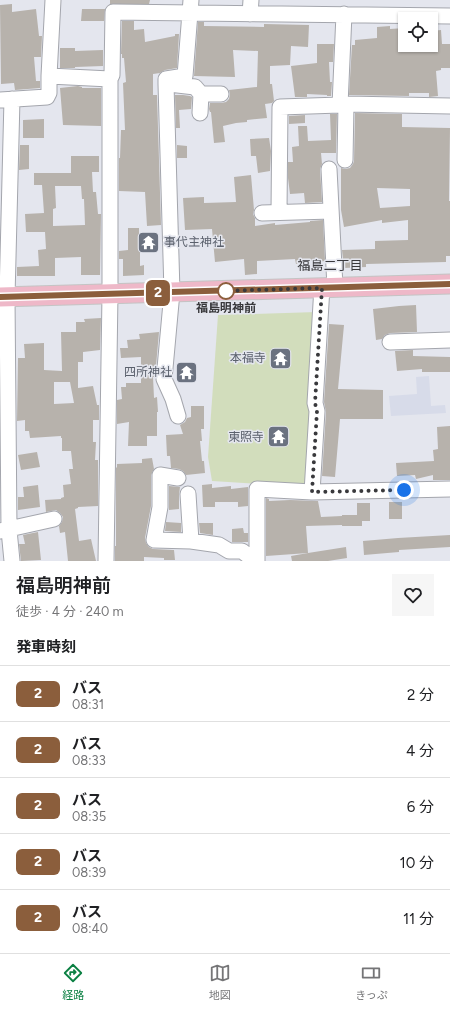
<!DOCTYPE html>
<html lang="ja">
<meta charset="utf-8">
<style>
:root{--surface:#fff;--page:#f6f6f6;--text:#202124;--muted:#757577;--line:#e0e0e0;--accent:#0b8043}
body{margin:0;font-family:Figtree,"Noto Sans JP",sans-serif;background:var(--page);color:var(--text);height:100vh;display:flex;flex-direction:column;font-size:15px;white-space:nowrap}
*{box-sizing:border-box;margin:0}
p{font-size:13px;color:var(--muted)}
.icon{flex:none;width:22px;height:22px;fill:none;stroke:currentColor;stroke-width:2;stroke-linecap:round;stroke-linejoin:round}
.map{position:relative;height:561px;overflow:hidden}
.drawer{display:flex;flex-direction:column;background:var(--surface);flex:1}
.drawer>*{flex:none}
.badge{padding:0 8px;border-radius:6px;font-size:14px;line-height:26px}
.controls{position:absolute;left:398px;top:12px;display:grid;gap:8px}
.controls a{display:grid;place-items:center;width:40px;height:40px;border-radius:0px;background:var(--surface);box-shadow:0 1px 3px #0004;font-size:20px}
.you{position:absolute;width:20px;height:20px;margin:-10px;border:3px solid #fff;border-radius:50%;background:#1a73e8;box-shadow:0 0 0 6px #1a73e833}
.map>.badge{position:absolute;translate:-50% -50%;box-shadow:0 0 0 2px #fff}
h2{padding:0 16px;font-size:15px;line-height:36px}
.round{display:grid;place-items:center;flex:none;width:42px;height:42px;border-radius:0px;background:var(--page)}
.summary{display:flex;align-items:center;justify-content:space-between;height:68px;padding:0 16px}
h1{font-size:19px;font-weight:600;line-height:30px}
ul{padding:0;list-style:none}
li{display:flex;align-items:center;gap:12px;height:56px;padding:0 16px;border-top:1px solid var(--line)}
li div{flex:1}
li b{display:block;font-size:15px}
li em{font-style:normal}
li .badge{min-width:44px;font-weight:700;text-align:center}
.tabs{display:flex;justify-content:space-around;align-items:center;height:56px;border-top:1px solid var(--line);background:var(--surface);font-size:11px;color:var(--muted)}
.tabs a{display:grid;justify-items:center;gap:2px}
.tabs .selected{color:var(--accent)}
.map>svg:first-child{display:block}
</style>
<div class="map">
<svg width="450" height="561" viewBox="0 0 450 561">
<rect width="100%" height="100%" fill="#e4e6ee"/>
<!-- built -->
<path fill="#d7dbe9" d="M429,376L431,406L445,405L446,413L391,416L389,396L417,394L416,377Z"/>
<!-- green -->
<path fill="#d2ddbc" d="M317,312L308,487L212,481L208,457L218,315Z"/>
<!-- building -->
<path fill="#b7b2ac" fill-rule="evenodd" d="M110,0H150L149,4H110Z
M12,4V12L36,9L39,36H42L41,57H34L36,81H40V88L15,90L14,83L1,84L0,5Z
M82,9H105L104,21H81Z
M122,21H134V30L144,29L145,42L175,36V34H179L177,68L165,70L160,73L153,74V95H157L161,225L147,226L145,192L119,191V158H120L121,130H125L123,83L126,82L124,58H122V54H121Z
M198,22H204V26L264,27V24L309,25L308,47L291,46L290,65L270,66V84H272L274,101L272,103L265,104L267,118L247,120V122L236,123L223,126L225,142L214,143L211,112H210L209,109L210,103H221L226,102L229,99L230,94L229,90L257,87L258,51L233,50L235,77L194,76Z
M390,26V29L405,28V45H431V31L441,30L442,44H450V68H441V70L436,71L438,96L429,97V93H409V96L349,95L352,45H355V40L377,38V27Z
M317,44H334L333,62H329L330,82H332L331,96H327V95L307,94V97H295L291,66L317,63Z
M60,48H75V51L103,50V66L75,67V68H60Z
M78,86L82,87V88H101V126L63,125L60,88Z
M175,95H183L190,96L192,97L191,109L179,110L180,128H176Z
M355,113L402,114V127L450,128L449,201H450V256H446V262L366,264V267L344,268L342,250L375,249V241L408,240V220L382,223V220L344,227L341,210V168L345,169L350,168L353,164L354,161ZM377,188L410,189V206L380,208Z
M330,114H337L336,153H321L322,164L320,169L322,202L305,203L304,193L290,194L288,178V162H293L292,147L299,146L298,126H307L308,141L331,140Z
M305,115V123L289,124V116Z
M44,119V138H23V120Z
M269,138L271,151L270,171L258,173L256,156H251L250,139Z
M20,145H29V169L19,170Z
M177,145L187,146V158H177Z
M71,156H99V172H92L93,192H96L98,214H101L100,275H81V257L55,258V276H17V267L39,266L38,250L46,249L45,232H26L25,214L44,213L42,185H34V173H71ZM55,186H81L82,199H84L85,225L53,226V209L56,208Z
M251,175L254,210L253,214L255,218V226L275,223V225L310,222V221L323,220L325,261L316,262V260L296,264L295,259L257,261V274L245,275L244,259L215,262L212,229L185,230L183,198L204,197V203L236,202L234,177Z
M128,228H139V252H140V266L144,265V275L123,276V259H119V251L128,250Z
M416,305L417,332L390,333L385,335L382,339L376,340L373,309L399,306Z
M101,318L100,350L83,352V362H78V388L93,386L97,405H99V420H93V442H96L95,460H98V506L78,507V508L75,509L79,541L91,539L96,561H68L65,532L60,533L59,526L62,522L63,517L60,513L56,510L46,512L45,500L61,499V498L64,497L63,485L71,484L69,469H73L71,451H62V438H61V436L30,438L29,431H25V420L17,421L18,358H25L24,344L44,343V370L62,371L61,332H76V322H85L84,319ZM54,382H70L74,403L54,404Z
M329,324L344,325L338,389L383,390V419H340L335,477L322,476L326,412L324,402Z
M159,332L155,377H153L154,398L157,397L158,412H157V436H147V446H128L129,422L117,424V400L122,399L121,387H126V383H141V357L121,358L120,348H128L127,340L140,339L139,334Z
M413,350V356L450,357V372H422V369L397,371L395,351Z
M191,406H204V429H201L202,441H200L202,461H204L205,473L186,475L183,471L179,469L171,468L170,456H167L166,435L183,434L180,425L185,422L187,418L191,417Z
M450,426V480H433V475L416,479L415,475L397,476L396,463L434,461L433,450L438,449L437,427Z
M37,452L40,467L21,470L18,455Z
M152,458L154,469L151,475V506L145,538L146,543L149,547L153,549L174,550L175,560H164V558L144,557V561H115V546H116V468L117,467V464L142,463V459Z
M212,484V488L231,486V489L248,487V506L238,507V502H215V507H203L202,485Z
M38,485L40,507L18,510V497H24L23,487Z
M169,486L180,487L179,495V509L169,510Z
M266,498L269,499V501L290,500L318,501L321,517L342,516V515H357V503H370V521H362V526H342V525L306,526L308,553L346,547L347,558L328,561H292L291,556L308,553L266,556Z
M389,502H402V519H389Z
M166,522L181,523V532L165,531Z
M199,523H213V535L200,533Z
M243,528L244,533H248V542H232V529Z
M38,532L41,560L21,561L19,544H25L23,535Z
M450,535V547L399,550V552L364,555L363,541L398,538Z"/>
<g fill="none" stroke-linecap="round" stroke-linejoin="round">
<defs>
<path id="minor" d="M250,14L251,0
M49,76L53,0
M169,84L195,87L201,94H221
M0,100L47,97L49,93V76L110,79
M340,105L344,14
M200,113L201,94
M345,160L346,104
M329,169L335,287
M279,212L280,107L340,105L346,104L450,106
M262,213L331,211
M390,342L450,340
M178,416L173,399L164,379L172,292L166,84V79L185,76L191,0
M178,478L160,475V507L154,540L191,541L219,545L229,551H242L255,561
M312,492L317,411L315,403L322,287
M188,494L191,541
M0,531L54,519
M12,561L9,530L7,297L12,99
M106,561L110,294V79L112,75L113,12C225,14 338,14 450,16
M257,561V489L312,492L450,489"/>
<path id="major" d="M0,297L450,284"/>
</defs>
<!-- minor casing -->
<use href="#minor" stroke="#a4a6ad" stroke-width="17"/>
<!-- major casing -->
<use href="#major" stroke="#c4c4c4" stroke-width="21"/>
<!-- minor -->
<use href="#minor" stroke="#fff" stroke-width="15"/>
<!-- major -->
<use href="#major" stroke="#eeb8c8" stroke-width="19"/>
</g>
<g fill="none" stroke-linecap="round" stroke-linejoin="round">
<defs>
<path id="line" d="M0,297L450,284"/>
</defs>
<!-- line casing -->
<use href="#line" stroke="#fff" stroke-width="9"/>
<!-- line -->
<use href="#line" stroke="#8b5e3c" stroke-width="6"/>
<!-- walk -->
<path stroke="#39393c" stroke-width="4" stroke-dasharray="0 7.2" d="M226,291H221L322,288L315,403L317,411L312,492L404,490"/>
</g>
<!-- icons -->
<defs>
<symbol id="temple-square" viewBox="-11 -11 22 22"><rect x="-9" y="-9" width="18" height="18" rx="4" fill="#6b7280" stroke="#e4e6ee"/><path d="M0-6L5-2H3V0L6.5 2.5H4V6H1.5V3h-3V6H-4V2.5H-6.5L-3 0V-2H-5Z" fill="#fff"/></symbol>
</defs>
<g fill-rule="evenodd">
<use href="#temple-square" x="136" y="230" width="25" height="25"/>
<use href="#temple-square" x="268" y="346" width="25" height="25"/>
<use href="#temple-square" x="174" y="360" width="25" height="25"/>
<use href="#temple-square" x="266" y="424" width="25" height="25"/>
</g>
<!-- markers -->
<circle fill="#fff" stroke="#8b5e3c" stroke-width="2" cx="226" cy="291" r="8"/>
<g text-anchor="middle" stroke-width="3" stroke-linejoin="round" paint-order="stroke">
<!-- worship labels -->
<g font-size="12" fill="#5b616d" stroke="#e4e6ee" text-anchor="end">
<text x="164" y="246" text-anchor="start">事代主神社</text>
<text x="266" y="362">本福寺</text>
<text x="172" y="376">四所神社</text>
<text x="264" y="441">東照寺</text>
</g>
<!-- stop labels -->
<g font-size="12" font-weight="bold" fill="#39393c" stroke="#e4e6ee">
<text x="226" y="312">福島明神前</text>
</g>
<!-- neighbourhood labels -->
<g font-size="13" fill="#39393c" stroke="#e4e6ee">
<text x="330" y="270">福島二丁目</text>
</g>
</g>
</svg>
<div class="controls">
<a><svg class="icon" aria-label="locate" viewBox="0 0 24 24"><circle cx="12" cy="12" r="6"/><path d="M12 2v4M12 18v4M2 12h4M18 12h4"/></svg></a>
</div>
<div class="you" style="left:404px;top:490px"></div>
<b class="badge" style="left:158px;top:293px;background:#8b5e3c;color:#fff">2</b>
</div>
<section class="drawer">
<div class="summary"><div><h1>福島明神前</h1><p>徒歩 · 4 分 · 240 m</p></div><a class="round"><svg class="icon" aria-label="heart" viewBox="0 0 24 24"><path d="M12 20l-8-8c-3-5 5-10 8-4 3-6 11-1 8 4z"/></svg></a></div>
<h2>発車時刻</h2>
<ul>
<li><span class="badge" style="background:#8b5e3c;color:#fff">2</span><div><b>バス</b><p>08:31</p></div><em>2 分</em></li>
<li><span class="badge" style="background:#8b5e3c;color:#fff">2</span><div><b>バス</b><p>08:33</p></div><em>4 分</em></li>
<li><span class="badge" style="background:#8b5e3c;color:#fff">2</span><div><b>バス</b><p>08:35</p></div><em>6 分</em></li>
<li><span class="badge" style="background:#8b5e3c;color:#fff">2</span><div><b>バス</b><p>08:39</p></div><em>10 分</em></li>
<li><span class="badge" style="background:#8b5e3c;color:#fff">2</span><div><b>バス</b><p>08:40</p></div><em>11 分</em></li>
</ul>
</section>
<nav class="tabs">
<a class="selected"><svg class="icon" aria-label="directions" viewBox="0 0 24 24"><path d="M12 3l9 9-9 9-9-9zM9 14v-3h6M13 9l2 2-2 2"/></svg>経路</a>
<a><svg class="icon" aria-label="map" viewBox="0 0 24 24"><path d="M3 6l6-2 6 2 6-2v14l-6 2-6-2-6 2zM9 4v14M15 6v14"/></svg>地図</a>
<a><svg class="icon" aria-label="tickets" viewBox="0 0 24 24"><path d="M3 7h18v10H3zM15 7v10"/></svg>きっぷ</a>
</nav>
